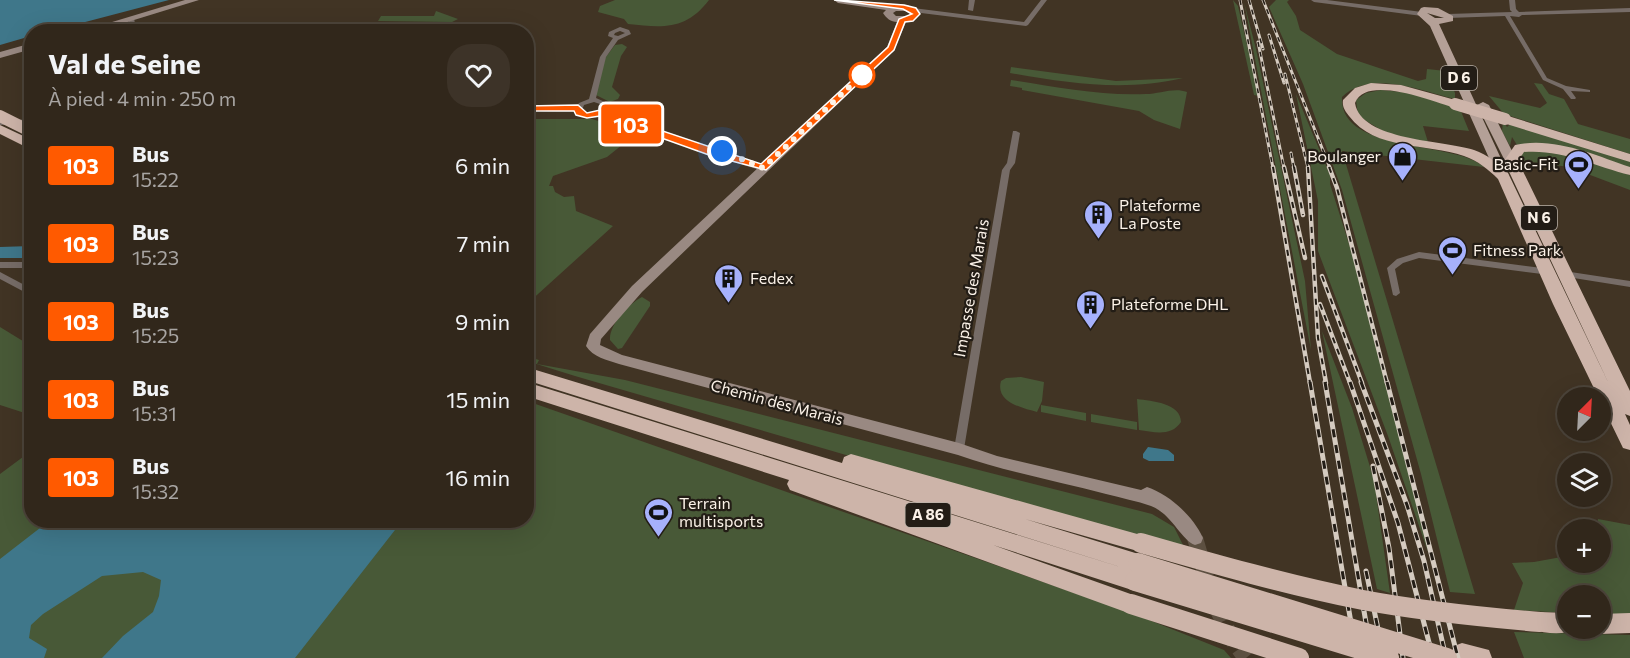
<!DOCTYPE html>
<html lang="fr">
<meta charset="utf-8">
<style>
:root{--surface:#31271b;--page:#3d3328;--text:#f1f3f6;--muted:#a8a5a3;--line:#4c443a}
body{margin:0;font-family:Commissioner,sans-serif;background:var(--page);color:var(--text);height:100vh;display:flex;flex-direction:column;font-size:22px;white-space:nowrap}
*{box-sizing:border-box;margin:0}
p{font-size:20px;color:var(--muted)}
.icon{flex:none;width:33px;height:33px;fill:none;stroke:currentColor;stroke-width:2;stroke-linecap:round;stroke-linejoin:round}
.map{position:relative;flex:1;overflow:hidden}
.panel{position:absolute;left:24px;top:24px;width:510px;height:504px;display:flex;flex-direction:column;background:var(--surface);border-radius:24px;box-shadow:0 6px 24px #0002,0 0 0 2px var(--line)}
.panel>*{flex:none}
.badge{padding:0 12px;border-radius:4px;font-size:21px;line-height:39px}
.needle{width:39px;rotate:24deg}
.controls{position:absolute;left:1557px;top:387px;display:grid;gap:12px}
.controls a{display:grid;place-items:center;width:54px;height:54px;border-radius:50%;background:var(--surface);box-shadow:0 6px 24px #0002,0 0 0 2px var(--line);font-size:30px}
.you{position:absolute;width:30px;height:30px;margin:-15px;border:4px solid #fff;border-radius:50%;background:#1a73e8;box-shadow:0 0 0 9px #1a73e833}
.map>.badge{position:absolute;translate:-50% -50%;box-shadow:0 0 0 3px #fff}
.round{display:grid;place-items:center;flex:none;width:63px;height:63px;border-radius:24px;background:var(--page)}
.overview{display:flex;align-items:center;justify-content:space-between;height:102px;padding:0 24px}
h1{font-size:28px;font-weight:700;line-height:45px}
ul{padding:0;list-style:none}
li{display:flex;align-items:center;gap:18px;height:78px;padding:0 24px}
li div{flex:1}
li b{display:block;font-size:22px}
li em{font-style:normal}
li .badge{min-width:66px;font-weight:700;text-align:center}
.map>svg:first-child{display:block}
</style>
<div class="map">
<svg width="1630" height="658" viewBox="0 0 1630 658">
<rect width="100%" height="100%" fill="#413424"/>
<!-- green -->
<path fill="#485937" d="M615,0H709C686,30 664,28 628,24L624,19L598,12L600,6Z
M1233,0L1238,6L1259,96L1254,95Z
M1276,0H1289L1287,2L1296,16L1300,30L1337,54L1418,81L1426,79L1427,69L1446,71L1455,93V99C1422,91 1370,69 1342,97C1339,154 1455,140 1484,167L1342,151L1475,594L1450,592L1421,474L1342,190L1303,84L1269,7Z
M1244,2L1256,49L1305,281L1311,350Z
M436,11L458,19L452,22L378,21L381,16H434Z
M622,44L627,47L621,56L612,87L620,95L618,99L610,102L596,95L605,58L615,45Z
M1011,67L1116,81L1183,78C1124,92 1068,83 1010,73Z
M1011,80C1056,87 1100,96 1146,94C1159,94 1174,87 1187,92L1180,129L1154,120L1139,111L1022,90V88L1010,86Z
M1534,83L1542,84L1549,94L1564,99L1578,124L1630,139V154L1504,114L1489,96L1540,108L1547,103Z
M1381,90L1412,93L1460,109L1469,131L1423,126L1428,142L1388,134L1358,116L1356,100L1366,93Z
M1296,94L1330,175V184L1356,266L1429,549L1428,552L1388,436L1318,251V201Z
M527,119H592L637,133L607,157L553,176L549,186H553L555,192L564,197L574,196L576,211L613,226L527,304Z
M1503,121L1507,127L1512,122L1630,160V169C1593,157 1557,140 1517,145L1512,137L1510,146L1502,131Z
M1532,150L1567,154L1630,175V190L1569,167L1524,161L1519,152Z
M642,297L650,302V306L622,348L618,349L610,340C609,324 630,303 642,297Z
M0,327L31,346V415L0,405Z
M1322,331L1352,408L1374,480L1390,593L1377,589Z
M526,356L539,360L537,364L625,380L1152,514L1174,527L1186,551L997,499L575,376L527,361Z
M1021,377L1044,382L1042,401L1037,412C1022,408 995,402 1001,381L1006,378Z
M1137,399C1152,401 1181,403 1181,422C1171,437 1154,432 1139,430Z
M527,401L1129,612L1224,650L1231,658H0V474L31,451L32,520H526Z
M1041,405L1086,413V421L1041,412Z
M1091,414L1137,422V430L1091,422Z
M1598,519L1630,525V614H1601L1600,596H1568L1567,613L1514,610L1523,583L1512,563L1534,562L1567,556L1568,562H1600V530L1597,529Z
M1514,632L1630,635V658H1524Z"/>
<!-- water -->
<path fill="#3f778a" d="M0,0H169L51,31L32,32L31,36L0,45Z
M31,246V258H0V247Z
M1148,447L1168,450L1174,455V461H1149L1143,458V454Z
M49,521V520L402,521L295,658H102L123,636L153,612L159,596L161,580L143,572L102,576L43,614L31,625L29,638L47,649L44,658H0V559Z"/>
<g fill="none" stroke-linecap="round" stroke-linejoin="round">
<!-- secondary-tunnel -->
<path stroke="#5d5041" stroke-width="16" stroke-dasharray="16 8" stroke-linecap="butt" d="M1195,538C1208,581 1217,623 1246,658"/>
<!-- street -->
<path fill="#766c67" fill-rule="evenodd" d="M969,0H975L973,11L968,10Z
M1041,0H1047L1028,25L1026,26L913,12L910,10L913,8L1024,22Z
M1311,0H1327L1422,12L1425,14L1422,16L1314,2Z
M1509,0H1515L1516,9L1519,12L1630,8V12L1522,15L1519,17L1510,16L1547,78L1566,86L1590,90V92L1571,91L1576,98L1575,99H1571L1563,89L1543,80L1505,16L1448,18L1445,16L1448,14L1512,12L1510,10Z
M128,18H132L135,21L126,32H119L129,21L127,19Z
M620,27L629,30L631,34L618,40L606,57L596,98L607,103L605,113L716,151L766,166V170H760L710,155L598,114L587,117L576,112L575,110H526V106H577L579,103L589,99L600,57L613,38L608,36L609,32ZM620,31L625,33L618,36L614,35L615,33ZM594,102L600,104V110L588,113L582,110L584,105Z
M32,119V123L0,125V121Z
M1013,131H1016L1020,133L1015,163L1010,170L964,449L963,452L959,453L955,452L954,449L1002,170L1007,163Z
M1419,252L1550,269L1554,272L1550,275L1419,258L1403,263L1395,269L1400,293L1396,296L1393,295L1387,268L1397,259Z
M0,262H32V268H0Z
M1564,271L1630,281V287L1561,276L1560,274Z
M0,272L32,289V296L0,279Z"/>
<!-- secondary -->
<path fill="#998982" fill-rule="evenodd" d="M185,0H199L95,32H79Z
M834,0L908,5L920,14L913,21L906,22L894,50L642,292L601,339L600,345L622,355L959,443L997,456L1141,490L1147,487C1170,495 1193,516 1203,538L1201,543L1195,545C1181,540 1172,514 1151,506C1137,501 1121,498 1106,494C1057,481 1007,472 958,455L619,364C607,360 593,357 586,346L590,334L632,286L887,47L897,22C891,22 886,18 883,13L886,10L838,3ZM896,11H906L910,14L908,16H896L893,13Z
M32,43V49L0,58V52Z"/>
<!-- primary -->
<path fill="#b4a097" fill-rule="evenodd" d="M1424,7L1438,8L1453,16V21L1439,24L1509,176L1507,179H1499L1497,176L1430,26L1417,14L1421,8ZM1427,13L1444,18H1435Z
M1483,102L1489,105L1517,161L1515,164L1511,165L1505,161L1477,105Z"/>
<!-- highway -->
<path fill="#cdb4a9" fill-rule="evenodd" d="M1371,83L1401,85L1459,101L1461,104L1455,108C1434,102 1366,74 1355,103C1361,141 1444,140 1474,150C1488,155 1497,163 1508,173L1609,384L1504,161L1515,145C1553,136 1595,155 1630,167V175C1594,166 1562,149 1524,152L1518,161L1630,391V416L1625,414L1630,425V450L1623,448L1553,304L1498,179C1488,169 1478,161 1464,156C1427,143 1375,151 1349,116C1345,111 1342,107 1343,100L1355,88Z
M1505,115L1630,154V162L1500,122L1499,119L1500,116Z
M0,125L32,140V150L0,134Z
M526,367L842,463L844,457L851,454L1148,537L1151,543L1148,549L1141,552L1025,519L1145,556L1148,563L1145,570L1135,571L1142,574L1146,581L1142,588L1135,591L993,545L1139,597L1142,604L1139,611L1131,614L790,490L787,484L789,480L526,396V382L1133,571L526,380Z
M1540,612L1568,613V628H1576V630C1563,635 1545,634 1532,629L1529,622L1532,615Z
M1630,613V633L1600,634L1592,631L1591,628H1600V614Z
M1462,643L1489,650L1492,658H1453L1451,654L1454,646Z"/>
<defs>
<path id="rail-far2" d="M1240,0L1273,168
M1249,0L1263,49
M1263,0L1330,168
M1269,35L1284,83
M1258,42L1284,168
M1285,74L1308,168
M1291,153L1294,168"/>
<path id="rail-far1" d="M1273,167L1310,383
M1284,167L1305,258
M1294,167L1303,215
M1308,167L1318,338L1326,383
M1329,167L1337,188L1387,383
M1322,276L1362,383
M1320,304L1350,383"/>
<path id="rail" d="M1310,382L1357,658
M1325,382L1372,658
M1350,382L1398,523L1433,658
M1361,382L1407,505L1424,561L1446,658
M1387,382L1458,658
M1373,466L1389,548L1403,658
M1366,571L1384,658"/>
</defs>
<!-- rail-far2 casing -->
<use href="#rail-far2" stroke="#d5cbc0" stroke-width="3"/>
<!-- rail-far1 casing -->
<use href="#rail-far1" stroke="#d5cbc0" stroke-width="4.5"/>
<!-- rail casing -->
<use href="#rail" stroke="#d5cbc0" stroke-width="5"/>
<!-- rail-far2 -->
<use href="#rail-far2" stroke="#231d16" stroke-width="1.5" stroke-dasharray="5" stroke-linecap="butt"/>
<!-- rail-far1 -->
<use href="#rail-far1" stroke="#231d16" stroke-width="2" stroke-dasharray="6" stroke-linecap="butt"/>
<!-- rail -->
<use href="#rail" stroke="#231d16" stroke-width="3" stroke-dasharray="8" stroke-linecap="butt"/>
<!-- highway-bridge-far1 -->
<path stroke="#cdb4a9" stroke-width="12" d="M1455,104L1505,119
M0,116L32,132"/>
<!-- highway-bridge -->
<path stroke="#cdb4a9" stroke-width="20" d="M1141,543C1214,564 1288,585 1363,600C1421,611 1481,617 1540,622
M1138,563L1447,658
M1135,581L1389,658
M1131,604L1299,658"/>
</g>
<!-- line -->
<path fill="#ff5a00" stroke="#fff" stroke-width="1.5" d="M834,0H838L904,5L916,8L920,14L913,21L905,22L894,50L766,170L709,155L600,116L587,118L576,115L574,111H526L522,109L526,106L578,105L587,113L600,110L761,164L888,47L899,19L912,14L903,9Z"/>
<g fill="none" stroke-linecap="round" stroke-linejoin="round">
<!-- walk -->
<path stroke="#fbf2e8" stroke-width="6" stroke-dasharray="0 10.8" d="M722,151L763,168L862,75"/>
</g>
<!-- icons -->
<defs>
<symbol id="shop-pin" viewBox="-11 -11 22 30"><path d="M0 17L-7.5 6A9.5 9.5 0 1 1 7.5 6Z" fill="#a6b1fc" stroke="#231d16"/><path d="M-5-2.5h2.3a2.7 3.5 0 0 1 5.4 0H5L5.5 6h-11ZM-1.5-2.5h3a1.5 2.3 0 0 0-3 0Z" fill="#111"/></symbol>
<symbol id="stadium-pin" viewBox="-11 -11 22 30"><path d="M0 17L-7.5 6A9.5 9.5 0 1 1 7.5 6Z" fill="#a6b1fc" stroke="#231d16"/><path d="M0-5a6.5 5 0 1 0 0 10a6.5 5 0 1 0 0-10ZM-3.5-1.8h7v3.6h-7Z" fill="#111"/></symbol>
<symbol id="building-pin" viewBox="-11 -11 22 30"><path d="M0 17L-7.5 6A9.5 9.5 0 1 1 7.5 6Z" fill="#a6b1fc" stroke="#231d16"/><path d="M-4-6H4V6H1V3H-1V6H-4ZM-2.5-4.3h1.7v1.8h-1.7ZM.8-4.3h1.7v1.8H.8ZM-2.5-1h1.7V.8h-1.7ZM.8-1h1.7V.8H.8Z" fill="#111"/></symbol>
</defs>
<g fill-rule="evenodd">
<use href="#shop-pin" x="1386" y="140" width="33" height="45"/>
<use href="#stadium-pin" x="1562" y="148" width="33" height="45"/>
<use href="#building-pin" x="1082" y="198" width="33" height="45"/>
<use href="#stadium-pin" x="1436" y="234" width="33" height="45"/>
<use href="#building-pin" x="712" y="262" width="33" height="45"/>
<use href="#building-pin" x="1074" y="288" width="33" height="45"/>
<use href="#stadium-pin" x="642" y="496" width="33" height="45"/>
</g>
<!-- markers -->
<circle fill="#fff" stroke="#ff5a00" stroke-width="3" cx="862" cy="75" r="12"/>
<g text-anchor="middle" stroke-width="4.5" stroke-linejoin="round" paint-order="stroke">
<!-- shield labels -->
<g fill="#231d16" stroke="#bab2a9" stroke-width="1.5">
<rect x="1441" y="66" width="36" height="24" rx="4.5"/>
<rect x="1521" y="206" width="36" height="24" rx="4.5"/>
<rect x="905.5" y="503" width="45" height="24" rx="4.5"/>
</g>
<g font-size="15" font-weight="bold" fill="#fbf2e8">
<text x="1459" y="83">D 6</text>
<text x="1539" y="223">N 6</text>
<text x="928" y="520">A 86</text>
</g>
<!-- poi labels -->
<g font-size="16" fill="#fbf2e8" stroke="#231d16" text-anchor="start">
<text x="1381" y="162" text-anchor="end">Boulanger</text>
<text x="1558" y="170" text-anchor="end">Basic-Fit</text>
<text x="1119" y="211">Plateforme<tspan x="1119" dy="18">La Poste</tspan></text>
<text x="1473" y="256">Fitness Park</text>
<text x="750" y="284">Fedex</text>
<text x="1111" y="310">Plateforme DHL</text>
<text x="679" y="509">Terrain<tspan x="679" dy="18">multisports</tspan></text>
</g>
<!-- street labels -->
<g font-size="16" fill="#fbf2e8" stroke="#231d16">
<text transform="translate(971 288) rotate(-80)" y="6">Impasse des Marais</text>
<text transform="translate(777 402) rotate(15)" y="6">Chemin des Marais</text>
</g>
</g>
</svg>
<div class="controls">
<a><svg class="needle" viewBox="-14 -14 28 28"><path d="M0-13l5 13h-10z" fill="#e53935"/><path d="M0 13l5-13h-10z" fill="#a8a5a3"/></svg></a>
<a><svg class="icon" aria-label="layers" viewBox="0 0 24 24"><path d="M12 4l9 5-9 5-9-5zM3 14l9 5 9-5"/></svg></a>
<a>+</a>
<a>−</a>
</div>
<div class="you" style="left:722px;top:151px"></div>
<b class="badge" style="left:631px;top:124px;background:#ff5a00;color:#fff">103</b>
<section class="panel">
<div class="overview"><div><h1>Val de Seine</h1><p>À pied · 4 min · 250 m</p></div><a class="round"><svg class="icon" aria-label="heart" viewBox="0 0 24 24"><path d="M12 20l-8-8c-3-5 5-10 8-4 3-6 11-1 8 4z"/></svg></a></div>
<ul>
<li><span class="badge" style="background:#ff5a00;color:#fff">103</span><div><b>Bus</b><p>15:22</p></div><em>6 min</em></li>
<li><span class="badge" style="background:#ff5a00;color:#fff">103</span><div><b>Bus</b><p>15:23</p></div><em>7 min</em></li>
<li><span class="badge" style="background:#ff5a00;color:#fff">103</span><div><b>Bus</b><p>15:25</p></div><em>9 min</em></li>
<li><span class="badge" style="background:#ff5a00;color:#fff">103</span><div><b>Bus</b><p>15:31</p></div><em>15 min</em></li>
<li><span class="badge" style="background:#ff5a00;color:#fff">103</span><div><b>Bus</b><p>15:32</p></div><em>16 min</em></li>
</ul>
</section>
</div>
